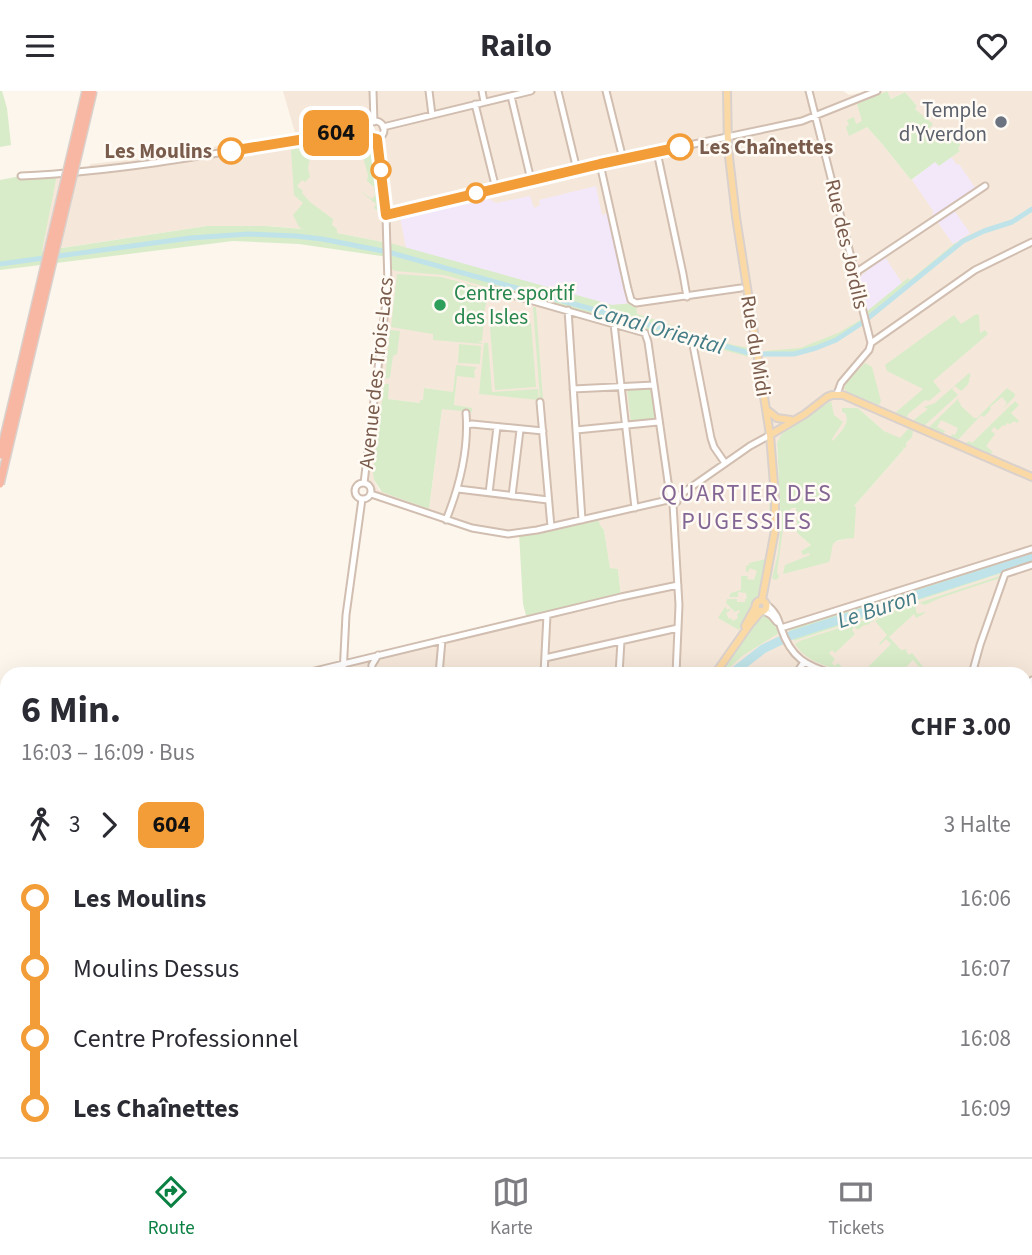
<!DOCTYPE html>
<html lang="de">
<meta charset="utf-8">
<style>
:root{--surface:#fff;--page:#f2f2f3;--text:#2b2b33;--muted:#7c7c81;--line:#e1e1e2;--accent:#0b8043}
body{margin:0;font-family:"Source Sans 3",sans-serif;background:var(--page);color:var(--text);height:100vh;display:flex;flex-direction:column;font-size:26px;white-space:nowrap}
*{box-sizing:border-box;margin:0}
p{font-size:23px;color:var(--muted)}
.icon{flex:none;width:38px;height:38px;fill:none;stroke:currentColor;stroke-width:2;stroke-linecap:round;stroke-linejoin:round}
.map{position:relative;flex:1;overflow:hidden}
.sheet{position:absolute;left:0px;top:576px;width:1032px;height:492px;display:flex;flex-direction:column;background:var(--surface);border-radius:21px 21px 0 0;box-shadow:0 7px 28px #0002}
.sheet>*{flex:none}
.badge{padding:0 14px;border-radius:10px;font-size:24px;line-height:46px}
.map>.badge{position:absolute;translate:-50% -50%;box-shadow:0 0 0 4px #fff}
.legs{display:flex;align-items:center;gap:10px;height:77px;padding:0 21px;font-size:23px}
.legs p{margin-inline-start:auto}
.headline{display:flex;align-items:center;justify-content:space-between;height:119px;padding:0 21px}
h1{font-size:38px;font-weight:700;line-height:52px}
ul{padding:0 21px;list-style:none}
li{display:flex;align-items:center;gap:24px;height:70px;font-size:26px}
li i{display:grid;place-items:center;width:10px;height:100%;margin:0 9px;background:currentColor}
li i::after{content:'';width:18px;height:18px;margin:-9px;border:5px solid;border-radius:50%;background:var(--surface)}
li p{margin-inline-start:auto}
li:first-child i{background:linear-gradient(#0000 50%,currentColor 0)}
li:last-child i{background:linear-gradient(currentColor 50%,#0000 0)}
header{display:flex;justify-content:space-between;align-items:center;height:91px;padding:0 21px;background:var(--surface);font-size:32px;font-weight:700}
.dock{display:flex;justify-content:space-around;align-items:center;height:98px;border-top:2px solid var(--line);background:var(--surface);font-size:19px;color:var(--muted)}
.dock a{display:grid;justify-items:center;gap:4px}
.dock .on{color:var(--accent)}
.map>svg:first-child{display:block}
</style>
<header><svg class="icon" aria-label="menu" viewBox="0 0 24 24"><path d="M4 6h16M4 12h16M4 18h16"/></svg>Railo<svg class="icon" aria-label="heart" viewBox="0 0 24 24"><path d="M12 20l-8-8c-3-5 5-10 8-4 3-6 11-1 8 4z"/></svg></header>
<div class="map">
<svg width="1032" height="1066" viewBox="0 0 1032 1066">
<rect width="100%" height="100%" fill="#fdf6ec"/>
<!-- residential -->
<path fill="#f5e8da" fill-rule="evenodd" d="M283,0H843L849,4L871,0H1032V460L1003,474L1032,465V469L1004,478L1032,472V986L1026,1000V583H302L621,505L618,478H610L604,439L600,434L526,442L487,441L377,405L365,386L388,208V152L337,142L293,137L266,135H207L41,160L57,84L88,81L90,73L146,67L295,42ZM887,1L891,8L905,1L917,15L914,17L921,24L927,40L931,43L936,37L946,46L949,43L958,51L957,58L959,60L939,75L911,89L883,54L867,36L857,14ZM425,297L455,302L454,314L442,318L429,418L379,399L374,389L387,308L420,312L423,310ZM858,317L904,358L854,415L853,446L801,460L811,454L797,442V430L800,421L796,418L791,417L789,420L786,437L783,438L780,444L781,414L777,357L783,342L805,328L819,342L836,352L852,323ZM999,471L1001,475L790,543V539L791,538L941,488ZM1002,478L1004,481L1002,482L794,550L792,546Z
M1026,1030L1032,1043V1066H627L628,1060H1026Z"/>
<!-- commercial -->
<path fill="#fde8e0" d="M70,1060L478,1061L446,1066H70Z
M482,1061H628L627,1066H484Z"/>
<!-- education -->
<path fill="#f3e8fa" d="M951,66L957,74L959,73L976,98L951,115L970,142L953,153L932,123L934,121L912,89L935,70L939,75Z
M596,95L602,124L611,122L631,212L612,214L406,157L400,126L488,106L489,108L496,112L530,105L534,117L540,114L539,109Z
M885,166L902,192L866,221L859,186Z"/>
<!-- green -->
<path fill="#d8ecc9" d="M0,0H2L7,17L11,54L0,56Z
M887,0L891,8L905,1L917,15L915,18L933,33L927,41L931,43L936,37L946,46L950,42L961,52L958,58L960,60L939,75L935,71L911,89L883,54L867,36L849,45L846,36L849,34L847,29L854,26L856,33L862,30L857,13Z
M368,55L371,61L378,120L374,117L376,113L359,99L372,108L375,104L374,96L367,90L368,84L362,63Z
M300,57L306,59L309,64L306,63L310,67L308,77L310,86L305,91L302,89L297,95L303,100L302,102L310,111L333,128L332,134L337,138V142L388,152V166L299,153L233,150L0,179V89L21,85L57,84L42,160L207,135H266L303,138L299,136L293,124L303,112L294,104L291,59Z
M390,152L612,214L636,212L637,223L733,254L755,258L757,268L649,239L648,241L644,240L444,184L395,180L392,178Z
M955,152L957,153L868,226L866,221L908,187L910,189Z
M397,183L441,186L490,199L485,217L482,250L478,251L482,252V253L433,249V243L391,236Z
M533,216H536L543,308H540Z
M976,223L979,224L980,242L985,239L988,243L933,290L941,300L929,310L925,309L908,323L907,327L895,322L923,298L887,280L885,274L954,224L961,233Z
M862,228V230C836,253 802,263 767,263L765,260L800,257L838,242Z
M531,232L536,296L495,299L490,236Z
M390,239L400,240L397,263L393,265L390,286L388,288L385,287Z
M484,252H488L492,301L538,298L539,309L479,303Z
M459,253L481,255L480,273L458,272Z
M865,272L872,276L881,310L879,314L848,302L844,297L847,291Z
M456,274L476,276V278L474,279L475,287L457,285L454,314L472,317V321L442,318L429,418L382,401L374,389L373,381L384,293H389L388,308L420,312V309H423L424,297L453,301Z
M969,282L971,285L969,287C970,293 966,296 961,300L955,295L952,298L958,304L924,335L914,330L915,328L928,318L924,316L935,312Z
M652,296L657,327L656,329L631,332L627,297Z
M1007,297L1015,303V305L1003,318L1007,312L1002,306L990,316L991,318L984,326L981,324L958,349L951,346L952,343L955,344L958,337L941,329L937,336L945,340L943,343L928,337L959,307L958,310L961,313L960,314L974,327H977Z
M831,310L834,324L843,331L832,348L833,350C840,341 851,333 845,322L842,321V317H858L884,340L900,347L908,338L913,340L912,346L905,353L907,354L905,357L902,356L904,358L854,415L856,416L854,447C825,450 836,452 829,471L783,483L785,474L810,464L809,462L803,464L801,460L811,454L797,442V430L799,421L796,420V417H791L790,420H789L786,438H783L777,481L779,486L776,489L772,487L778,463L781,431L777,352L781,344L786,339Z
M1015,310L1019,314L1011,322L1019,330L1017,332L1014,330L1010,333L1007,332L1005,335L1003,334L998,339L994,336L991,340L995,343L986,355L993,361L990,363L965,353L969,350L972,352Z
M769,402L771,403V440L761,497L760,503L753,510L739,539L718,527L725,516L727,517L726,519L729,518L731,519L726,522L729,528L731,527L733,530L738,527L737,523L740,521L739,519L735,521L726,512L727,508H737V511H745V508H747L746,502L738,501V506H729L731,502L741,499V485H748L747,488L754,489L757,480L750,477L748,481H746V475L749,474V472L766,468L770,440Z
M597,426L600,434L604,439L610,477L618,478L621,506L527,528L523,513L519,442Z
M999,471L1002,475L790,543L789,540L793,536Z
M1003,478L1004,481L1002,482L794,550L792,546Z
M1003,484L1000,487L940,507L925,514L920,512L915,514L917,523L925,521L924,523L916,527L914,523L889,546L901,559L907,558L906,560L909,564L912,562L929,583H925L913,569L899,583H861L891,553L886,548L880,554L879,553L887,544L875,530L888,522Z
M765,523L773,530L779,542L742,565L723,583H720L735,563L753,531L759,524Z
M883,523L867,534H864L858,539L854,536L852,539L855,543L835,562L832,559L829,562L835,568L832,572L835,575L838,572L844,578L843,580C824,574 807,571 795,553L802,549Z
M1026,641L1032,643V773L1029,769L1031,757L1026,756Z
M441,1061H476L445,1066H407L412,1063C401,1065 393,1066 384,1061Z"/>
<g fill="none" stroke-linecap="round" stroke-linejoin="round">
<!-- canal -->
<path stroke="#bfe3e8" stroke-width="5" d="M0,173L190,147L248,143L296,145L322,148L388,161L753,263H794L816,257L836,249L862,232L963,150L984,140L1012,131L1032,118"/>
<!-- river -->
<path stroke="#bfe3e8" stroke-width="9" d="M731,583L763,558L792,544L1032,467
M636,1066L637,1060"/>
<defs>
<path id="minor" d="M373,0L374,31
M429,0L432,24
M482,0L484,11
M558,0L577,79
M606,0L623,68
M809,0L853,174L858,180L855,188L871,252L869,259L841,292L837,303
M511,5L531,89
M475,13L496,98
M366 39a9 9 0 1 1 18 0a9 9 0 1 1-18 0Z
M383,36L531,0
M657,61L683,183L687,206
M600,73L628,198L631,209L636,212L741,197
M21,85C129,80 235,59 342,41L366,38
M386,124L600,73L802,30L877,0
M858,180L985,95
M491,198L645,242L648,251L670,405
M568,219L582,429
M614,233L635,417
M871,252L975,179L1032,151
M693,254L711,347L714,356L725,372
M573,298L654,294
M540,311L551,436
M467,334L472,333L543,340
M576,339L658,331
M364,392L388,194L386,124L377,48
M355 400a8 8 0 1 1 16 0a8 8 0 1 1-16 0Z
M458,398L548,409
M489,402L497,336
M371,403L472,437L508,443L537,439L668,409
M512,405L520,339
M673,413L679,514L676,583
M673,413L677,411V406L750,355L770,344
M446,429C460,394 469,359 466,322
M767,514C776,521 778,527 781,537C791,567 806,575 834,583
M764,520L771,524L777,531
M781,537L1032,458
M545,567L678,537
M302,583L621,506L678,494
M343,583L346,524L362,408
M371,583L372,574L378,564
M439,583L442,549
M544,583L547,524
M619,583L621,550
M796,583L804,571
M972,583L980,554L1005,483L1032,474
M1026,603L1032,589
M1026,638L1032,640
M1026,1052L1032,1049
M209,1060L212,1066
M377,1060L379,1066
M649,1060L652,1066
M69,1066L70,1060
M372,1066L373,1060
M851,1066L853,1060
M1004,1066L1012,1060"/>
<path id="major" d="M727,0L728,57L736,126L770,344L775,406V439L762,509
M767,319L777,327L791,329
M770,344L805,323L827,306L832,304H843L1032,386
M755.5 515a5.5 5.5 0 1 1 11 0a5.5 5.5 0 1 1-11 0Z
M745,535L756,515
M715,583L750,533L761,520
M1032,811L1026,827L1032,838
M1026,1012L1032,1026
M1026,1012L1032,1002
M1026,1027L1032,1037
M627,1066L628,1060
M947,1066L956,1060"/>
</defs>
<!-- minor casing -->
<use href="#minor" stroke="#d1beb0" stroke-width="9"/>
<!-- major casing -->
<use href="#major" stroke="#dad1cd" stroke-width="10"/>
<!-- minor -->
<use href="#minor" stroke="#fff" stroke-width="5"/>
<!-- major -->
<use href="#major" stroke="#fbd9a5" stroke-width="6"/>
<defs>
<path id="rail" d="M0,664L7,662
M1026,965L1032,963"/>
</defs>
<!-- rail casing -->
<use href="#rail" stroke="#b9a8c9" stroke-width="4.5"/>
<!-- rail -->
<use href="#rail" stroke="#fffaf3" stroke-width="2" stroke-dasharray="5" stroke-linecap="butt"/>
<defs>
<path id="highway-bridge" d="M0,364L86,0
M0,393L93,0"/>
</defs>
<!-- highway-bridge casing -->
<use href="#highway-bridge" stroke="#dad1cd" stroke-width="10" stroke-linecap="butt"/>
<!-- highway-bridge -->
<use href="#highway-bridge" stroke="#f7b7a3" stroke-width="7"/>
</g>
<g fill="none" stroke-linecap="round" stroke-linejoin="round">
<defs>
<path id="line-1" d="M231,60L366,38L369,46L377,48L386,124L600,73L680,56"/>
</defs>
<!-- line-1 casing -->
<use href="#line-1" stroke="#fff" stroke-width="16"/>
<!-- line-1 -->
<use href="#line-1" stroke="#f29d38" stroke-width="10"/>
</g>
<!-- markers -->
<circle fill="#6b7280" stroke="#fffaf3" stroke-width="2.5" cx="1001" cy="31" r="7"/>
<g fill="#fff" stroke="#f29d38" stroke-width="3.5">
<circle cx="680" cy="56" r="12"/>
<circle cx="231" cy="60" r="12"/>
<circle cx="381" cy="79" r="9"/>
<circle cx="476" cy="102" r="9"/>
</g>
<circle fill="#2e9e5b" stroke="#fffaf3" stroke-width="2.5" cx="440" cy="214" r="7"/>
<g text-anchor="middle" stroke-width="5" stroke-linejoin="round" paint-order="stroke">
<!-- worship labels -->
<g font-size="21" fill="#5b616d" stroke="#fffaf3" text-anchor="end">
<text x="987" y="26">Temple<tspan x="987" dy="24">d'Yverdon</tspan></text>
</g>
<!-- stop labels -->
<g font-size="21" font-weight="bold" fill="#7a5c4d" stroke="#fffaf3" text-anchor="start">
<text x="699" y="63">Les Chaînettes</text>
<text x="212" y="67" text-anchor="end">Les Moulins</text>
</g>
<!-- street labels -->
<g font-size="21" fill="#7a5c4d" stroke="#fffaf3">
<text transform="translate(847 153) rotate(77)" y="7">Rue des Jordils</text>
<text transform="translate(756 255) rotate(81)" y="7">Rue du Midi</text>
<text transform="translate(376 282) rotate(-84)" y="7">Avenue des Trois-Lacs</text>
</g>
<!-- leisure labels -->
<g font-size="21" fill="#27864d" stroke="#fffaf3" text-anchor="start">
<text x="454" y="209">Centre sportif<tspan x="454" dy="24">des Isles</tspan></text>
</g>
<!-- water labels -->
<g font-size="23" font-style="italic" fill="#437c86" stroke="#fffaf3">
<text transform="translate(659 237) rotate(16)" y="8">Canal Oriental</text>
<text transform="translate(877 517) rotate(-18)" y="8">Le Buron</text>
</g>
<!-- quarter labels -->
<g font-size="24" letter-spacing="2" fill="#846695" stroke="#fffaf3">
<text x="747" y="410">QUARTIER DES<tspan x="747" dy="28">PUGESSIES</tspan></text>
</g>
</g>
</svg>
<b class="badge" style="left:336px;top:42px;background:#f29d38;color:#111">604</b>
<section class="sheet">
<div class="headline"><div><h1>6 Min.</h1><p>16:03 – 16:09 · Bus</p></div><b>CHF 3.00</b></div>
<div class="legs"><svg class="icon" aria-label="walk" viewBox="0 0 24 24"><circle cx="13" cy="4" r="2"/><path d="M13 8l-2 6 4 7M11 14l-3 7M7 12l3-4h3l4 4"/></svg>3<svg class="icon" aria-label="forward" viewBox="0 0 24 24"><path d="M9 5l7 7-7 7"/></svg><b class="badge" style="background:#f29d38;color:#111">604</b><p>3 Halte</p></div>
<ul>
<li><i style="color:#f29d38"></i><b>Les Moulins</b><p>16:06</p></li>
<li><i style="color:#f29d38"></i><span>Moulins Dessus</span><p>16:07</p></li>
<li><i style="color:#f29d38"></i><span>Centre Professionnel</span><p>16:08</p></li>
<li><i style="color:#f29d38"></i><b>Les Chaînettes</b><p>16:09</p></li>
</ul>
</section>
</div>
<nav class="dock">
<a class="on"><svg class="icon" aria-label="directions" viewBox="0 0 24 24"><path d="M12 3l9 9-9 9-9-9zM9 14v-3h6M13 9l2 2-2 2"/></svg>Route</a>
<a><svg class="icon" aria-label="map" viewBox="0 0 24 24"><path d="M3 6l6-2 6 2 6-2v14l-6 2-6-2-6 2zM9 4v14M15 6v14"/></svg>Karte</a>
<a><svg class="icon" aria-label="tickets" viewBox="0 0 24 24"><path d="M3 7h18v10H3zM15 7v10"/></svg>Tickets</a>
</nav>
